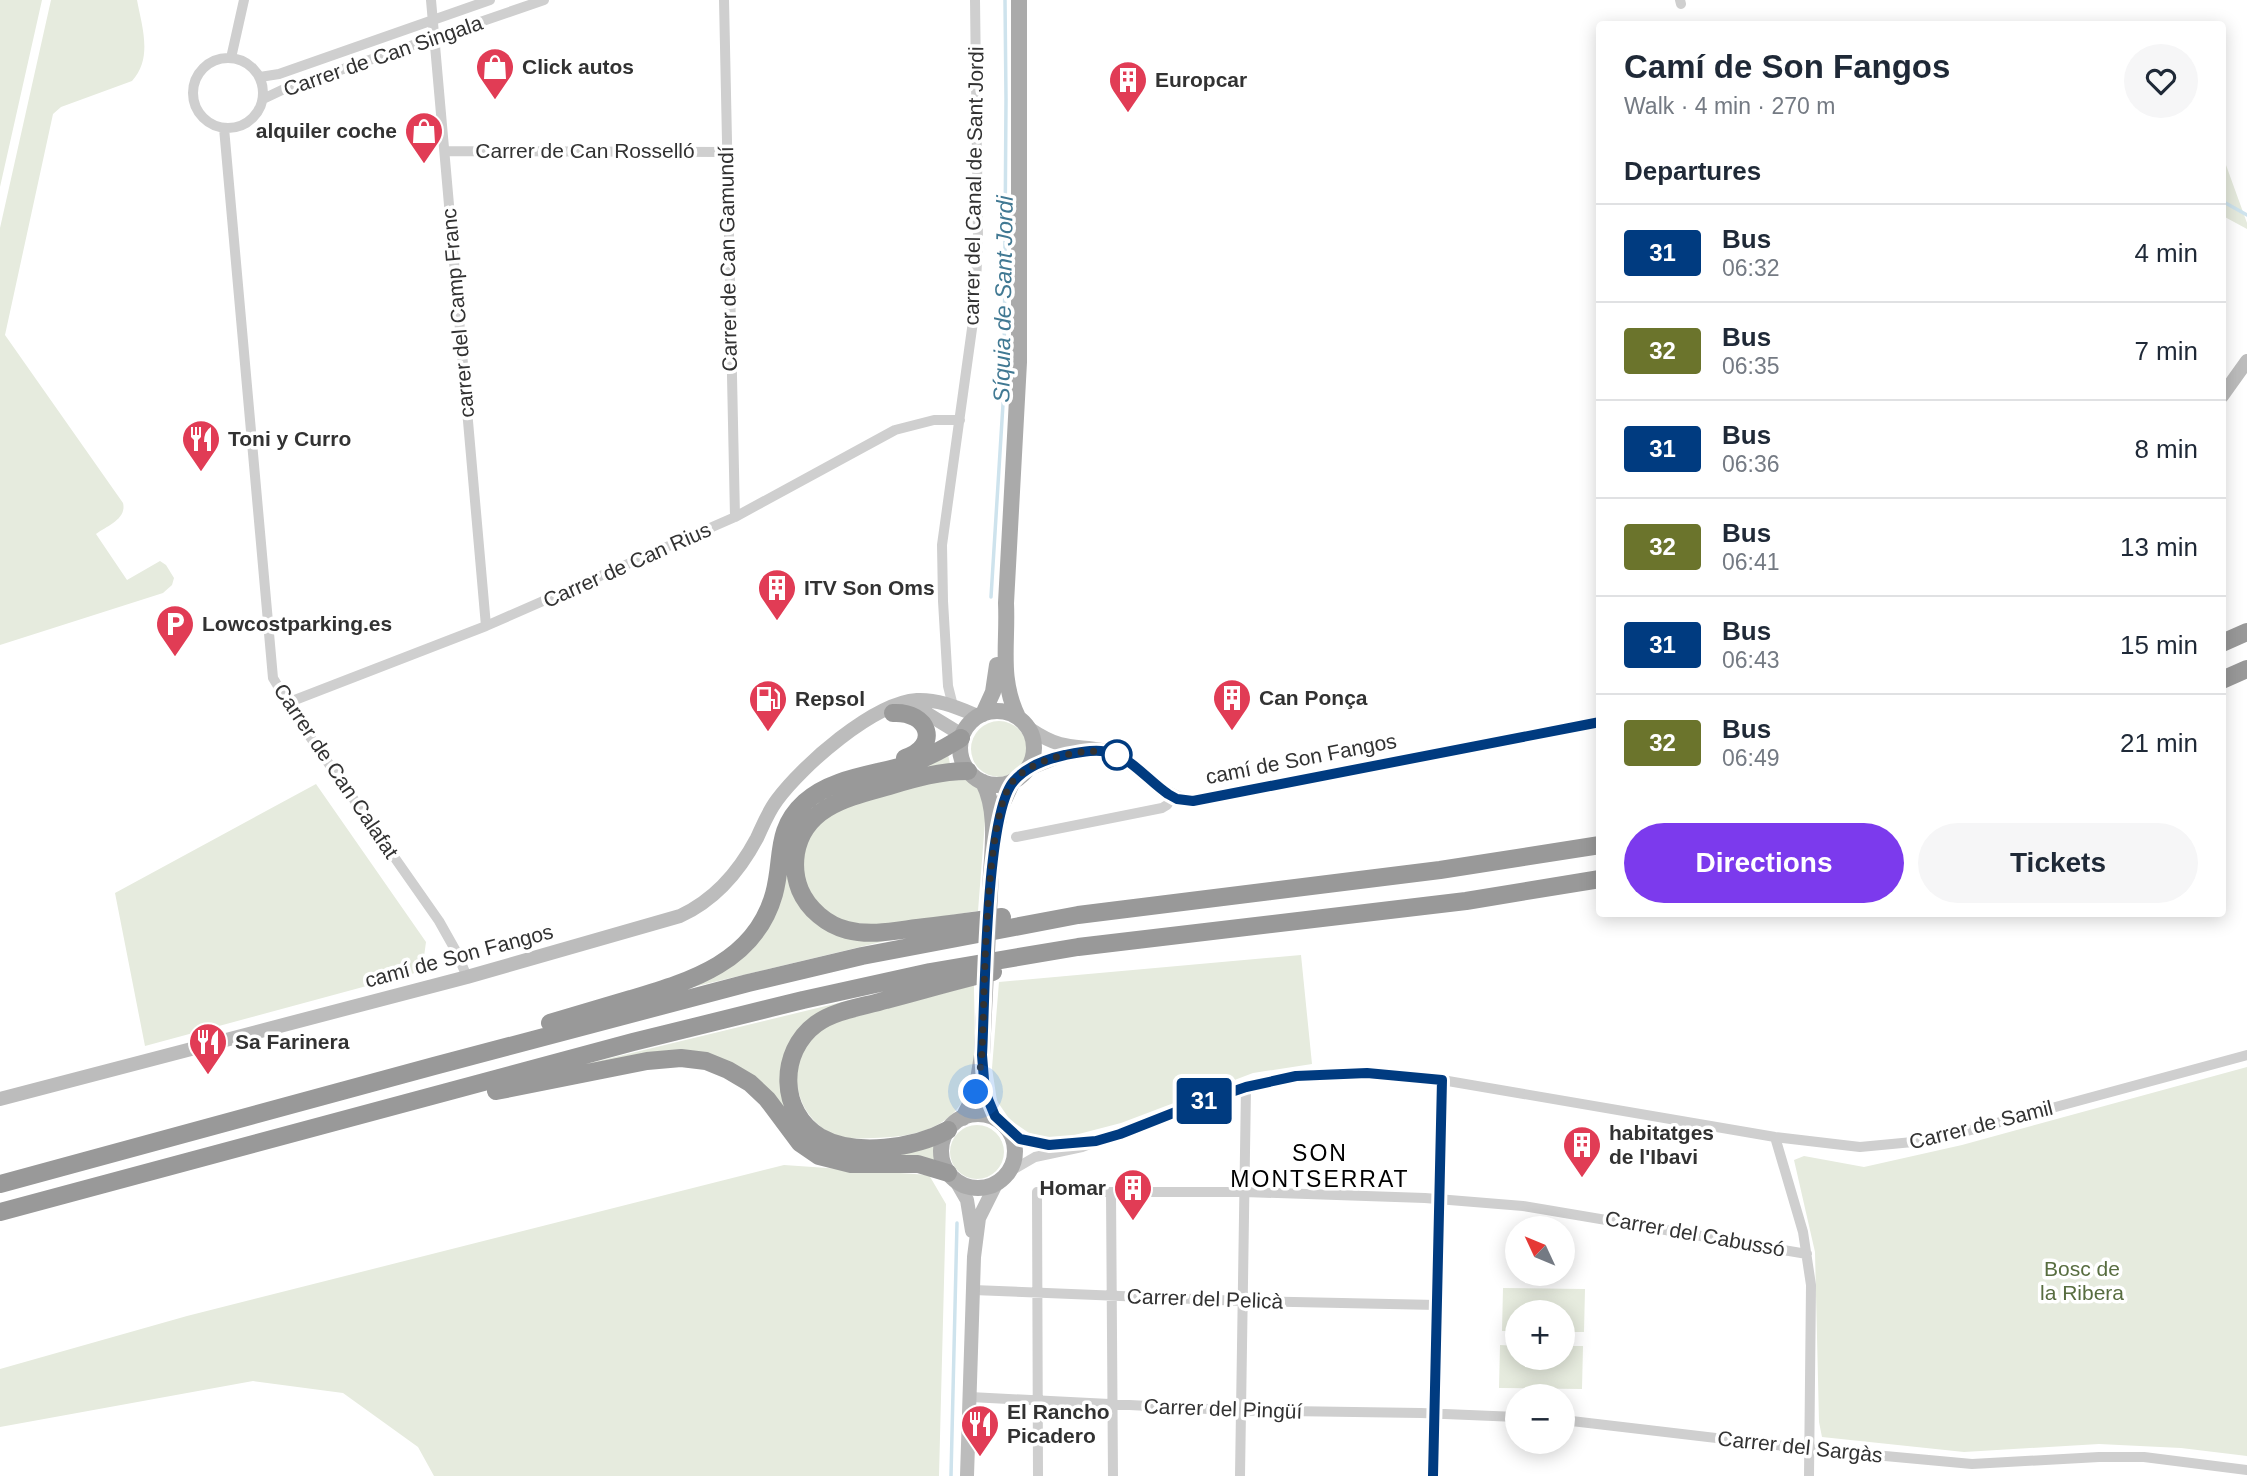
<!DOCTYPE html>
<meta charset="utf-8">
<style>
:root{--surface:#fff;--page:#f6f6f7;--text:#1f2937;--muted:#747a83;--line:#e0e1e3;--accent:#7c3aed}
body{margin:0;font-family:Helvetica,sans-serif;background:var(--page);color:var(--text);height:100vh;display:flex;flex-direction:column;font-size:26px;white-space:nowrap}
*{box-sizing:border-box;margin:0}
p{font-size:23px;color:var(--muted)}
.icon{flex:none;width:38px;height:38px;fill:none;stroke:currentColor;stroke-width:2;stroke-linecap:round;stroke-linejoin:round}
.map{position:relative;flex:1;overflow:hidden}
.details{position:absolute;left:1596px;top:21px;width:630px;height:896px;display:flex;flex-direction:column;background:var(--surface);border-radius:7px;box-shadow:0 4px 18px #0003}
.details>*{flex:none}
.badge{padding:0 14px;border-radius:5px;font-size:24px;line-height:46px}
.needle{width:46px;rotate:314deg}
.buttons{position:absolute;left:1505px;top:1216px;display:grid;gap:14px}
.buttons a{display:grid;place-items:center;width:70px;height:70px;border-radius:50%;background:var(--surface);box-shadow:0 4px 18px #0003;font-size:35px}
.you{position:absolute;width:35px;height:35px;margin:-18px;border:5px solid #fff;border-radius:50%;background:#1a73e8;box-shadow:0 0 0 10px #1a73e833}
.map>.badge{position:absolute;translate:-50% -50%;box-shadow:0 0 0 4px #fff}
h2{padding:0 28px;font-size:26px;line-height:63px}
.round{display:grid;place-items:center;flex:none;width:74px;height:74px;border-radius:37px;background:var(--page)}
.overview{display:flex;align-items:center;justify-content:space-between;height:119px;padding:0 28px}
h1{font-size:33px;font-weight:600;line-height:52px}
.primary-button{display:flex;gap:14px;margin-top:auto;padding:14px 28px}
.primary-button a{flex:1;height:80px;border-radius:42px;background:var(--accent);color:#fff;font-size:28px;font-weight:600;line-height:80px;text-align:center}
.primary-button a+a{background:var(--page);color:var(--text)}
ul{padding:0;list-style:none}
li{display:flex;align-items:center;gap:21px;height:98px;padding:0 28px;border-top:2px solid var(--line)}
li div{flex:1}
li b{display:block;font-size:26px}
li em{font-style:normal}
li .badge{min-width:77px;font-weight:700;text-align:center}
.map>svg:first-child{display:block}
</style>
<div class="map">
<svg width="2247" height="1476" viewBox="0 0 2247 1476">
<rect width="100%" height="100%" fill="#fff"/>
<!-- green -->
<path fill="#e6ebde" d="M0,0H42L0,187Z
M51,0H137C142,27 153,58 132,81L61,107L53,114L5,335L123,503C127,519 107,526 96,534L127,580L160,561L166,565L174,578L172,585L163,593L0,645V228Z
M2222,154L2247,223V229L2223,216Z
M971 749a28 28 0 1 1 56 0a28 28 0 1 1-56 0Z
M948,754L950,764L935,767L796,831L814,921L910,935L689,988L750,948L786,845L804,813L828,794Z
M944,779L967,780L972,782L978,788L986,809L978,911C940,916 886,929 849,922C830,918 813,903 807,885C798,860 807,827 831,814C865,796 907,790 944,779Z
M316,784L426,942L422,971L145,1046L115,893Z
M1301,955L1312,1064L1253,1073L1121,1123L1071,1136L1048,1138L1029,1133L1010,1120L997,1101L992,1068L999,982Z
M974,985C974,1014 978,1066 967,1092C951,1131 910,1137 873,1138C859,1139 843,1139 831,1133C794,1115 784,1062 816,1033C821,1029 829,1026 835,1022Z
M863,997L840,1007L784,1061L814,1140L936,1144L934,1161L854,1157L821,1148L739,1067L582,1065Z
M2247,1067V1456L2181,1448L2099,1444L1964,1452L1822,1437L1819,1422L1815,1252L1794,1160L1804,1156L1864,1167L1962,1145Z
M950 1152a27 27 0 1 1 54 0a27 27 0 1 1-54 0Z
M784,1165L929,1175L946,1204L939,1476H434L418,1447L343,1393L253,1381L0,1427V1369L187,1316Z
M1503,1288L1585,1289L1584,1332H1563V1312H1517V1331H1502Z
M1500,1345L1517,1346V1358H1563V1346H1583L1582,1389L1499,1388Z"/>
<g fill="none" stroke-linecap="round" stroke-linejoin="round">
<!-- stream -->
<path stroke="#cee3ed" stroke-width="3.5" d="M2222,201L2247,215
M991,597L1004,388L1006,99L1005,0
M951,1476L957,1223"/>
<!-- street -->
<path stroke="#cfcfcf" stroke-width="10" d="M431,0L486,626
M724,0L735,517
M1680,0L1681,4
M231,58L244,0
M193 93a35 35 0 1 1 70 0a35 35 0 1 1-70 0Z
M260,77L279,74L490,0
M263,99L282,90L544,0
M224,128L273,678L301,724L439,921L457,953L467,977
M445,151L726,152
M287,703L486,626L735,517L895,430L934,420H960
M953,706L948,686L943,601L942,545L975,307L978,237L975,0
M1016,837L1162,808L1167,805L1173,796
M1008,1129C1027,1147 1050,1146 1074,1142
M1775,1137L1803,1232L1811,1285L1809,1476
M1009,1172L1035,1157L1082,1147L1197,1103L1246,1087L1296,1076L1367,1073L1442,1080L1775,1137L1860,1147L1934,1140L2247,1055
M1111,1192L1113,1476
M973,1290L1243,1301L1437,1305
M970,1397L1228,1410L1421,1413L1517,1417
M1563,1420L1809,1449L1972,1464L2099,1457H2144L2247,1470
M1038,1476L1037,1192H1245L1425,1198L1523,1206L1807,1254
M1240,1476L1246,1087
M1433,1476L1442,1080"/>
<!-- secondary -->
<path stroke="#bcbcbc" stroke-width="14" d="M2222,396L2247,361
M904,710L926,713L962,735
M1030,729C1039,735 1049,741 1060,744C1079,749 1100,746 1119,756C1145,770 1162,800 1193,801L1600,722
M1028,769L1058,757L1084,752
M0,1099L467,977L680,916C715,900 739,872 757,838C763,825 768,812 777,800C802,766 873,703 917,700C938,699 958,708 978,716
M956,1181L967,1200L972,1231
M967,1476L974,1257L979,1218L996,1184"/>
<!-- primary -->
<path stroke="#aaa" stroke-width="16" d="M960 748a37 37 0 1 1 74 0a37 37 0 1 1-74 0Z
M983,714L993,692L997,665
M1018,717C999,678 1008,645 1006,603L1019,362V0
M983,782C997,809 993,844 991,873
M998,823L1001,807L1013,781
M941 1151a37 37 0 1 1 74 0a37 37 0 1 1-74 0Z
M963,1118L976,1092L982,1055L984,1012"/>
<!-- highway -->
<path stroke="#999" stroke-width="18" d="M2222,643L2247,632
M2222,680L2247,669
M893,713C929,711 941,746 905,758
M968,771C940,771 916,778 889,786C850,797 804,806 796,853C794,866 795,878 800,890C808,909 827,925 847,930C870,936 894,931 917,928C945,925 974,921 1002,917
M550,1023C577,1015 604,1007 631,999C691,981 755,962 774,894C784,858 774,830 805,802C833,777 875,775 909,764C928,758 945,748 961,738
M496,1091L647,1061L681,1058L706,1061L728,1070L750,1083L767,1099L800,1143L819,1156L851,1164H918L948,1173
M948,1130C915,1148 855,1157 820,1137C779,1113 778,1052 816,1024C835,1010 863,1007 886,1000C921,991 957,980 993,972
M0,1184L434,1066L748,983L862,956L1078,915L1440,870L1600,845
M0,1212L633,1042L803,1000L930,972L1078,947L1466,901L1600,879"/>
<!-- primary-bridge -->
<path stroke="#aaa" stroke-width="16" d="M984,1012L991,873"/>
</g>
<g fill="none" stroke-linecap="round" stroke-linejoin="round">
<defs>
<path id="line" d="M1433,1476L1442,1080L1367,1073L1296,1076L1246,1087L1196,1104L1120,1134L1096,1141L1049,1145L1020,1139L995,1116L985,1092L982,1055C985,1005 985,812 1014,781C1026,767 1047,759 1065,755C1080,752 1098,748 1112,753C1134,761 1149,781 1168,794L1177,799L1193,801L1600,722"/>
</defs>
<!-- line casing -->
<use href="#line" stroke="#fff" stroke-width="16"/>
<!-- line -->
<use href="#line" stroke="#003b80" stroke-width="10"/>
<!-- walk -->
<path stroke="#323232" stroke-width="7" stroke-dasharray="0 12.6" d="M976,1092C978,1079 982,1063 982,1050C985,999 984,814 1013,781C1026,767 1046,759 1065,755C1083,751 1099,749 1117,755"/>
</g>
<!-- icons -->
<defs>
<symbol id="shop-pin" viewBox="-11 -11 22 30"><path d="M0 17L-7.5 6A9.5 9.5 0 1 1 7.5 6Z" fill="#e13c55" stroke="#fff"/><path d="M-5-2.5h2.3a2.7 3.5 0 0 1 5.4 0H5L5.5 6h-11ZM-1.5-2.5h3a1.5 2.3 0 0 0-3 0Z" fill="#fff"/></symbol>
<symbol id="building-pin" viewBox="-11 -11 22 30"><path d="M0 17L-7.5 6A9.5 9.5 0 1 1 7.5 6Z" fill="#e13c55" stroke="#fff"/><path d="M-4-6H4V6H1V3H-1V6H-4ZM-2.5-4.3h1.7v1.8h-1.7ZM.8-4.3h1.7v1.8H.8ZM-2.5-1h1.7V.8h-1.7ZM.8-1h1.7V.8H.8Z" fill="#fff"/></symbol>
<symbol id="restaurant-pin" viewBox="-11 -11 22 30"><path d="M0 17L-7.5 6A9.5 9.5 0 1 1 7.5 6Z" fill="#e13c55" stroke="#fff"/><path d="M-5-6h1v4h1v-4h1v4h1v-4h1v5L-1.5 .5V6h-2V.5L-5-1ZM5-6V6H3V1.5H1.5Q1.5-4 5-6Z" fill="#fff"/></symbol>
<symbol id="parking-pin" viewBox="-11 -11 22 30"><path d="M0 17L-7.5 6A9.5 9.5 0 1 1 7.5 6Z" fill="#e13c55" stroke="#fff"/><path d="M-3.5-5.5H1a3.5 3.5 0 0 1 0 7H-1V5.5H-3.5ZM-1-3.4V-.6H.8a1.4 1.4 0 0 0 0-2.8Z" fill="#fff"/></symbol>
<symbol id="fuel-pin" viewBox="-11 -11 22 30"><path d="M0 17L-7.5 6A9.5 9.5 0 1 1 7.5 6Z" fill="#e13c55" stroke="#fff"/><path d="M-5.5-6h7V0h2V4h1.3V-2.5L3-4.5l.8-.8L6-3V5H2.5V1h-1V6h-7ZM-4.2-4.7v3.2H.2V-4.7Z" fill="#fff"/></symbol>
</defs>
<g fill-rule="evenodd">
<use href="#shop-pin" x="473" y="45" width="44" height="60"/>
<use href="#building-pin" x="1106" y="58" width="44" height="60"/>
<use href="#shop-pin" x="402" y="109" width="44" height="60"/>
<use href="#restaurant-pin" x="179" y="417" width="44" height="60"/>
<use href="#building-pin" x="755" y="566" width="44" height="60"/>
<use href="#parking-pin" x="153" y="602" width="44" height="60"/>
<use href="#building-pin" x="1210" y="676" width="44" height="60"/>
<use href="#fuel-pin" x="746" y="677" width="44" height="60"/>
<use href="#restaurant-pin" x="186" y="1020" width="44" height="60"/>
<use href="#building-pin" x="1560" y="1123" width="44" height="60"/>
<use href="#building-pin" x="1111" y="1166" width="44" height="60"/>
<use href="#restaurant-pin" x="958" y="1402" width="44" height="60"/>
</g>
<!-- markers -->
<circle fill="#fff" stroke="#003b80" stroke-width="3.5" cx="1117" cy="755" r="14"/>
<g text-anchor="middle" stroke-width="7" stroke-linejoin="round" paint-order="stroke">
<!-- street labels -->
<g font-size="21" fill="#323232" stroke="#fff">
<text transform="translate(383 56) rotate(-19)" y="7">Carrer de Can Singala</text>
<text x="585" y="158">Carrer de Can Rosselló</text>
<text transform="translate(974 186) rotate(-89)" y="7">carrer del Canal de Sant Jordi</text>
<text transform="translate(728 259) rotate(-91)" y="7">Carrer de Can Gamundí</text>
<text transform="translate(458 313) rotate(-95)" y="7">carrer del Camp Franc</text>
<text transform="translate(627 565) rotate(-24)" y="7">Carrer de Can Rius</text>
<text transform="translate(1301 759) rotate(-11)" y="7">camí de Son Fangos</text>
<text transform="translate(336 771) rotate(56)" y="7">Carrer de Can Calafat</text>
<text transform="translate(459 956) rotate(-15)" y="7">camí de Son Fangos</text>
<text transform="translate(1981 1125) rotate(-14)" y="7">Carrer de Samil</text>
<text transform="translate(1695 1234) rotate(10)" y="7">Carrer del Cabussó</text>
<text transform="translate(1205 1299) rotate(2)" y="7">Carrer del Pelicà</text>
<text transform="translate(1223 1409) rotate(2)" y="7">Carrer del Pingüí</text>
<text transform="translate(1800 1447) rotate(6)" y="7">Carrer del Sargàs</text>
</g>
<!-- poi labels -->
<g font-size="21" font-weight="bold" fill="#323232" stroke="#fff" text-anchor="start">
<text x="522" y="74">Click autos</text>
<text x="1155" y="87">Europcar</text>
<text x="397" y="138" text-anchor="end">alquiler coche</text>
<text x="228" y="446">Toni y Curro</text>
<text x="804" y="595">ITV Son Oms</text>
<text x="202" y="631">Lowcostparking.es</text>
<text x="1259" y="705">Can Ponça</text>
<text x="795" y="706">Repsol</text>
<text x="235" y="1049">Sa Farinera</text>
<text x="1609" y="1140">habitatges<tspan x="1609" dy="24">de l'Ibavi</tspan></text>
<text x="1106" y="1195" text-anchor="end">Homar</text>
<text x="1007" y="1419">El Rancho<tspan x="1007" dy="24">Picadero</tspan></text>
</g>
<!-- park labels -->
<g font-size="21" fill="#586d40" stroke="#fff">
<text x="2082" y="1276">Bosc de<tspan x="2082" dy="24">la Ribera</tspan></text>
</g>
<!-- water labels -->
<g font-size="23" font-style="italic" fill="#417993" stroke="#fff">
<text transform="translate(1003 299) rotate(-89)" y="8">Síquia de Sant Jordi</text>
</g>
<!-- neighbourhood labels -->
<g font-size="23" letter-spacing="2" fill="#000" stroke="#fff">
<text x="1320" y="1161">SON<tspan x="1320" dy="26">MONTSERRAT</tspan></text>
</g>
</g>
</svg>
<div class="buttons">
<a><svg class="needle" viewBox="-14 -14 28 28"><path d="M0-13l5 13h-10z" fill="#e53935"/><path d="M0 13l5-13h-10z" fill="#747a83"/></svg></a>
<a>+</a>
<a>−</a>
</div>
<div class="you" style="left:976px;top:1092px"></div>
<b class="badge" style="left:1204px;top:1101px;background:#003b80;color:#fff">31</b>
<section class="details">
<div class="overview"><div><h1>Camí de Son Fangos</h1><p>Walk · 4 min · 270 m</p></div><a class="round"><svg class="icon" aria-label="heart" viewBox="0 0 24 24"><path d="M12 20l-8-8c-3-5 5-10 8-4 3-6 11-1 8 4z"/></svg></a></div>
<h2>Departures</h2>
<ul>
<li><span class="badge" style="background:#003b80;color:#fff">31</span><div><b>Bus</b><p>06:32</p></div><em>4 min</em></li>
<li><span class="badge" style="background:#6b742c;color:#fff">32</span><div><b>Bus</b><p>06:35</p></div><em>7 min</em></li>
<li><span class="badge" style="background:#003b80;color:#fff">31</span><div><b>Bus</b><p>06:36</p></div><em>8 min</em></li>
<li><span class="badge" style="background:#6b742c;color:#fff">32</span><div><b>Bus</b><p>06:41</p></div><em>13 min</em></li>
<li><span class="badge" style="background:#003b80;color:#fff">31</span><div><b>Bus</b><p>06:43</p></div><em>15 min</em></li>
<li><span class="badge" style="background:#6b742c;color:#fff">32</span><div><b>Bus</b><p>06:49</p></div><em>21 min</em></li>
</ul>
<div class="primary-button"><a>Directions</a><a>Tickets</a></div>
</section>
</div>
